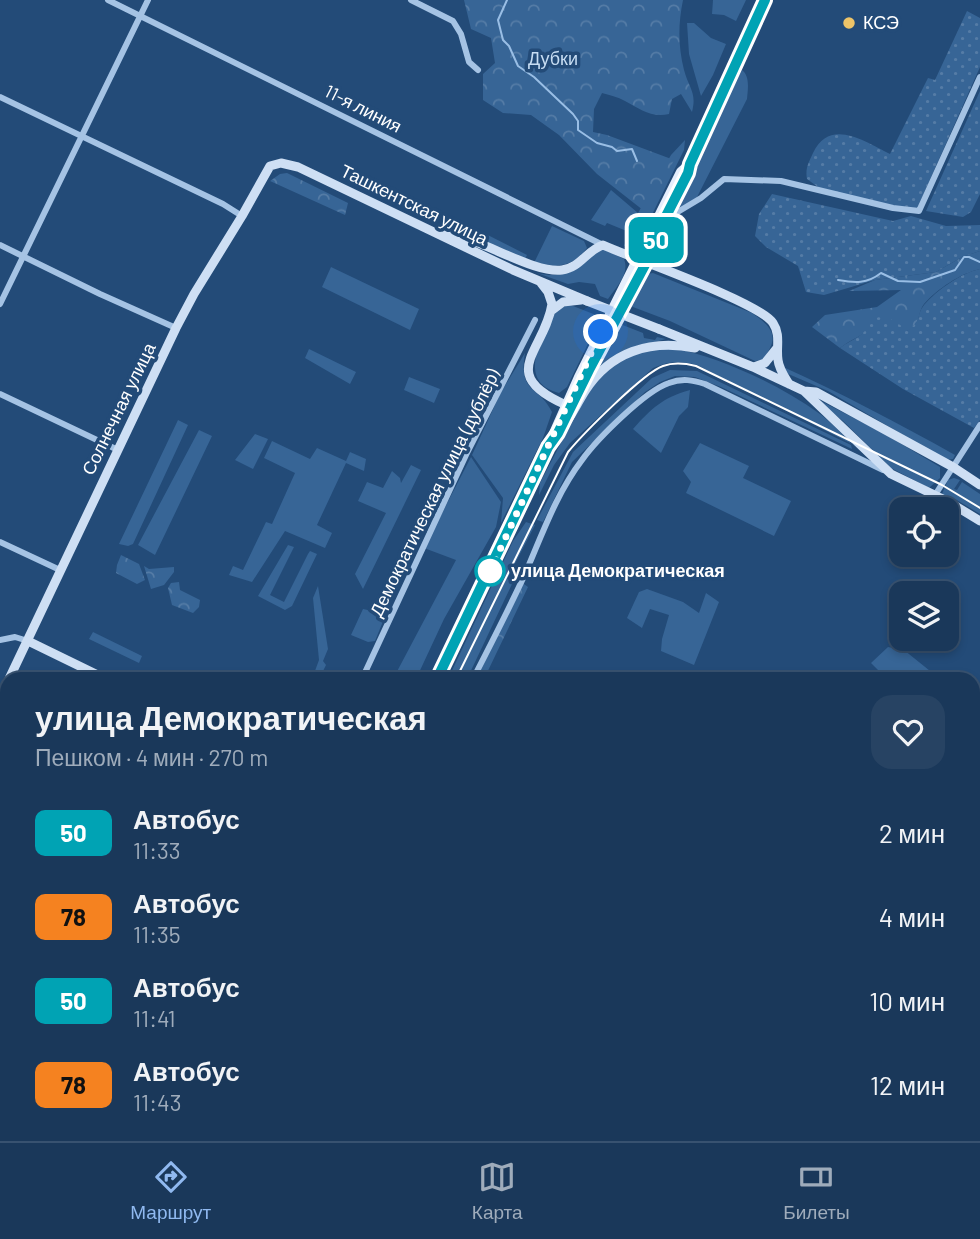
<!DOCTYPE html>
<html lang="ru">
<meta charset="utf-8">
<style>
:root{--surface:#1a385a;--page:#274363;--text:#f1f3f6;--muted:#9facbb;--line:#385270;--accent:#90b9f0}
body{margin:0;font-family:Barlow,sans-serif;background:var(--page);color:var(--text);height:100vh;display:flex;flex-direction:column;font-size:26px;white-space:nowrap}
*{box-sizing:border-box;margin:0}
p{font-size:23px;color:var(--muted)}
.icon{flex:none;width:38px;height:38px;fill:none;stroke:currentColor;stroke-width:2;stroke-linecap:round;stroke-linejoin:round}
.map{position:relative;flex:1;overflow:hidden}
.sheet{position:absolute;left:0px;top:672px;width:980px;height:469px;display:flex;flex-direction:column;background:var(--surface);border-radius:21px 21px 0 0;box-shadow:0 4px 10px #0003,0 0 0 2px var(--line)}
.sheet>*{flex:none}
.badge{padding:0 14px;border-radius:10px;font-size:24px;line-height:46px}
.controls{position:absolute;left:889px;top:497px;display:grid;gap:14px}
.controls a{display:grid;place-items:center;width:70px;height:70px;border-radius:14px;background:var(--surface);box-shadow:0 4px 10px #0003,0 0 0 2px var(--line);font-size:35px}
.you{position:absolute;width:35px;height:35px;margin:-18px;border:5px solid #fff;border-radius:50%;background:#1a73e8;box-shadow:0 0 0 10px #1a73e833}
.map>.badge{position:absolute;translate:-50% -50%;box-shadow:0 0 0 4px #fff}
.round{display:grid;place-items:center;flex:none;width:74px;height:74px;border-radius:21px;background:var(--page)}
.summary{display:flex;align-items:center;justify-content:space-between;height:119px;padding:0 35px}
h1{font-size:33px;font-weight:600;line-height:52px}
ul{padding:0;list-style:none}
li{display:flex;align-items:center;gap:21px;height:84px;padding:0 35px}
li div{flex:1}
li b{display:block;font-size:26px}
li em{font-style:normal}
li .badge{min-width:77px;font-weight:700;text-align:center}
.tab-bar{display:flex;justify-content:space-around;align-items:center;height:98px;border-top:2px solid var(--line);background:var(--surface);font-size:19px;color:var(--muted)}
.tab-bar a{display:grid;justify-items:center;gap:4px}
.tab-bar .selected{color:var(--accent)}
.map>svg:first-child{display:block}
</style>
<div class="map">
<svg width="980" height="1141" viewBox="0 0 980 1141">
<defs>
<pattern id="forest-crowns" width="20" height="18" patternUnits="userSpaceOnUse" patternTransform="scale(1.75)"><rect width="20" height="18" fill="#376596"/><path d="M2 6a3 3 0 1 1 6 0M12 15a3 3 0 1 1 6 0" fill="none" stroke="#557ca6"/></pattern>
<pattern id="garden-dots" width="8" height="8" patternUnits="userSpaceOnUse" patternTransform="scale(1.75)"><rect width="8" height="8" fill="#376596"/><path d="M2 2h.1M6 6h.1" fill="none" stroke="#557ca6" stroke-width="1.8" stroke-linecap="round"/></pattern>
</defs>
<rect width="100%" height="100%" fill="#234b78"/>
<!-- green -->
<path fill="#376596" d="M713,0H746L736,21L724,15L712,14Z
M687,23H694L711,38L726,44L713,75L701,96L689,54Z
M742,70C750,76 748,89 747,99L695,201L669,215Z
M685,140L684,150L638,243L624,246L629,232L607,223L605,226L591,220L611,190L638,213L671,155Z
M460,221L527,255L525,259L474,237L449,230Z
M552,226L584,241L587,248C570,269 558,266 533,265Z
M603,249L624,259C630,274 616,287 608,299L600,296L595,284L579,282L568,284L537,273C559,278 574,274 590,258C595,253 596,250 603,249Z
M331,267L419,309L410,330L322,287Z
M653,273L752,313C774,328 780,338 762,360L755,361L670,321L625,304L643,275Z
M568,304L601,317L567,387L559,393C514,382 544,335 555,309Z
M615,322L643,333L644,338L655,340L657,337L666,339L633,348L580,391L581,386Z
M670,347C722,358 776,383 820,414C831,422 842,434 852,444L697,365C681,361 669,361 653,368L570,443L554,465L539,495L540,483L596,376L634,350Z
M309,349L356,372L350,384L305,358Z
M525,353C518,394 539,385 552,412L543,438L501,523L503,498L472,455L501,392Z
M781,366C841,393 898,423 955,455L953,459L946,460L828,391L786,373Z
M670,370L697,371L851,445L852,449L721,387L695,377L675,376L660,382L645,392L572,462L543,522L537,520L573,452L652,378Z
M409,377L440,389L434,403L404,390Z
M690,390L688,407L679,416L661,453L633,429C652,408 662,398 690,390Z
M813,397L883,433L940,467V478L929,488L891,468L843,421Z
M178,420L188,425L133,544L128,546L119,544Z
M199,430L212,436L155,555L138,545Z
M255,434L268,439L253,469L235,460Z
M272,441L310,459L317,448L346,461L350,452L366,459L364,471L346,463L317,525L332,533L325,548L285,531L252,582L229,575L233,566L243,570L266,522L272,524L295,473L264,458Z
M700,443L749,466L743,478L791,501L774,536L686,493L691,482L683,471Z
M447,454L455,458L458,465L451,481H448L446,476L385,600L379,597Z
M471,457L501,502L496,527L444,619L416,679H393L456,560L424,548Z
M411,465L421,470L363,589L355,574L386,513L358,501L367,482L383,488L392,471L400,478L401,483Z
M954,478L960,480L954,489L957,490L962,482L980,494V514L955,499H947L942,494L948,480Z
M526,522L535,525L507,579L513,582L467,679H448L513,541Z
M288,545L294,547L270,595L284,602L308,554L310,551L317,554L292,606L285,610L258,596Z
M318,586L328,649L323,661L326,665L319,679H312L319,660L313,598Z
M647,589L683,602L699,613L706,593L719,602L694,665L661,651L662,639L669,615L650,609L642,628L627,618L639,592Z
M363,609L386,614L375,641L368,642L351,635Z
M93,632L142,656L139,663L89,639Z
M888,647L904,650L940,679H887L871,663Z
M974,1012L980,1017V1070L973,1064Z
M130,1134L131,1135L194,1134L190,1136L189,1141H140L134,1137L137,1141H113Z"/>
<!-- forest -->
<path fill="url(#forest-crowns)" d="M464,0H683C678,24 678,46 684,70C689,89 697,92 692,112L681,94L672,99L669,114C651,118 640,109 625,101C618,97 609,95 602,93L594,109L593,132L607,135L674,160L648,214L597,174L559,135L531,115L503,113L483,100V74L495,63L491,38L471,29Z
M287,173L348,203L345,215L270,181L280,174Z
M980,251V269C961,273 937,289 924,304C917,313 921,326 907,331C897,334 879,329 869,329C860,337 850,340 840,348L812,327L825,315L877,307L901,290L849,291L875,280L936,272L962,257Z
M121,555L139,564L145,580L137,584L116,573L117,565Z
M144,566L149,569L174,567V572L164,585L151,589Z
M179,582L180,590L200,600L199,607L193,613L172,605L168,588L171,583Z
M521,582L528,587L484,679H473Z"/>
<!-- garden -->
<path fill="url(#garden-dots)" d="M967,11L980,18V67L916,211L822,190L807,179C805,168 809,162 813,153C830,117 865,142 890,154L928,78L935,80Z
M980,91V194L971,212L963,217L926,211Z
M772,194L893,221L911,216L946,226L980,225V251L962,257L936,272L875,280L824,295L806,292L798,266L766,247L755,236L759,214Z
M980,269V420L974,428L903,389L840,348C853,338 866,337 871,319C887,314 896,321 907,331C923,320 915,317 924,305C937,290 961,273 980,269Z"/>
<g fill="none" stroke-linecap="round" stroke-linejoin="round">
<!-- stream -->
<path stroke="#99bee5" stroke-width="2" d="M507,0L498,20L503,40L509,46L518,66L534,77L573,114L578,121V130L597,143L612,147L617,151L632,149L637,161
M838,280C855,283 867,284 881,273L898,281L920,282L955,270L964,257H969L980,262"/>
<!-- street -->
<path stroke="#a5c3e4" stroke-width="6" d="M108,0L603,245
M411,0L453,21L461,34L469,62L478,70
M0,97L223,204L242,216
M666,219L701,198L724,179L781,181L893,208L919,211L980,77
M0,245L100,294L176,328
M0,304L148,0
M0,394L118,450
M935,495L980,425
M0,542L60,570
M0,640L15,637L28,641
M362,679L466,455L535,320
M473,679C491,644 509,609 525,574C542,535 556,494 582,460C597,439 645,391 669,383C682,378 693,380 705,384L883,470
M973,874L980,867
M0,1138L5,1141
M249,1141L253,1134"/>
<!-- secondary -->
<path stroke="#cedff4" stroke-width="9" d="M443,233C480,237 533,274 562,270C580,268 587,250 603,245C634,259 759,302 773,323C781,335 776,347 778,360C779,369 784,376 789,384
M541,283L548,292L552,304C545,351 495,374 566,405
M551,311L563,302L581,300
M659,329L753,367L804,391L816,392L953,467L980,485
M754,367L765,363L777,348
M804,391L891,474L949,502L980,521
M558,433C570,420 576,405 585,391C610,352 650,339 695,348
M28,641L106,679
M9,679L176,328L194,294L242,216L270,166L281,163L298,167L513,270L587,301
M0,698L7,684
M761,1134V1141
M775,1141V1134"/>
<!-- primary -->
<path stroke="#e5eefc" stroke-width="10" d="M591,366L646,263L664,220L688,173L690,164L765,0
M437,679L523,503L579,377L681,172L690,164
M209,1141L212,1134"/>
<!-- tram -->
<path stroke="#fff" stroke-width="2" d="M456,679L568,452C583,434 643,373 663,366C674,362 684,363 696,366L942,485L980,508
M235,1141L239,1134"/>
<!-- secondary-bridge -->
<path stroke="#cedff4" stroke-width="9" d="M587,301L659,329"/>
</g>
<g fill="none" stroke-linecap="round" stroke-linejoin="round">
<defs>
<path id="line" d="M437,679L548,447L558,433L589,370L646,263L664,220L688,173L690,164L765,0"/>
</defs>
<!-- line casing -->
<use href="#line" stroke="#fff" stroke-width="16"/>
<!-- line -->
<use href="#line" stroke="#00a3b4" stroke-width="10"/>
<!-- walk -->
<path stroke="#fff" stroke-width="7" stroke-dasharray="0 12.6" d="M490,571L601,332"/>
</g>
<!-- markers -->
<circle fill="#eec468" stroke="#234b78" stroke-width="2.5" cx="849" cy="23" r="7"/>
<circle fill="#fff" stroke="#00a3b4" stroke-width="3.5" cx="490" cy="571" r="14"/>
<g text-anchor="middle" stroke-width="7" stroke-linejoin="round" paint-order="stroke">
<!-- poi labels -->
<g font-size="18" fill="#fff" stroke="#234b78" text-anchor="start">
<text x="863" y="29">КСЭ</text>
</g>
<!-- park labels -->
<g font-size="18" fill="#c7ddf3" stroke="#234b78">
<text x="553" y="65">Дубки</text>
</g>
<!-- street labels -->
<g font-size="18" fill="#fff" stroke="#234b78">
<text transform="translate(363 109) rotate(27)" y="6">11-я линия</text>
<text transform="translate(414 205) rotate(26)" y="6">Ташкентская улица</text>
<text transform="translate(119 409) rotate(-64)" y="6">Солнечная улица</text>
<text transform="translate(435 493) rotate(-64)" y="6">Демократическая улица (дублёр)</text>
</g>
<!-- stop labels -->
<g font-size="18" font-weight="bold" fill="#fff" stroke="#234b78" text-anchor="start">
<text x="511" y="577">улица Демократическая</text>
</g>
</g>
</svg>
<div class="controls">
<a><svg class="icon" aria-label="locate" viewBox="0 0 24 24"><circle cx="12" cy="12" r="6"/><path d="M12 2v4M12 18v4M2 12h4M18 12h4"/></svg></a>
<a><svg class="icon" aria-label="layers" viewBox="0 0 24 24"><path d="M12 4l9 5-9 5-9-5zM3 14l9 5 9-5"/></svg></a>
</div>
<div class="you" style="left:601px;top:332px"></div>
<b class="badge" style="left:656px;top:240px;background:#00a3b4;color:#fff">50</b>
<section class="sheet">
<div class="summary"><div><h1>улица Демократическая</h1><p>Пешком · 4 мин · 270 m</p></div><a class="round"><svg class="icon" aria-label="heart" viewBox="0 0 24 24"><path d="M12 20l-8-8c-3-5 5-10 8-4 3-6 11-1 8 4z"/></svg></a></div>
<ul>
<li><span class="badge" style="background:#00a3b4;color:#fff">50</span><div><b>Автобус</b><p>11:33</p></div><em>2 мин</em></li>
<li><span class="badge" style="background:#f58220;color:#111">78</span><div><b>Автобус</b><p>11:35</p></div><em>4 мин</em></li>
<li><span class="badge" style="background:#00a3b4;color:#fff">50</span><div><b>Автобус</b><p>11:41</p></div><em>10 мин</em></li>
<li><span class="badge" style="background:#f58220;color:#111">78</span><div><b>Автобус</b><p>11:43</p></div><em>12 мин</em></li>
</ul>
</section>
</div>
<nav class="tab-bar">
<a class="selected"><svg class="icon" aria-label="directions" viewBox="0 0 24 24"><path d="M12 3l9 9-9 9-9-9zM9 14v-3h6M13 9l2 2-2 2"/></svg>Маршрут</a>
<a><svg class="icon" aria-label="map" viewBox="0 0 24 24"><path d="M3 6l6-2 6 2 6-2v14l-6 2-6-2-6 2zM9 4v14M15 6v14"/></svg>Карта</a>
<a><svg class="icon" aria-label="tickets" viewBox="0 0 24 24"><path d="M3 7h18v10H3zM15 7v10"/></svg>Билеты</a>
</nav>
